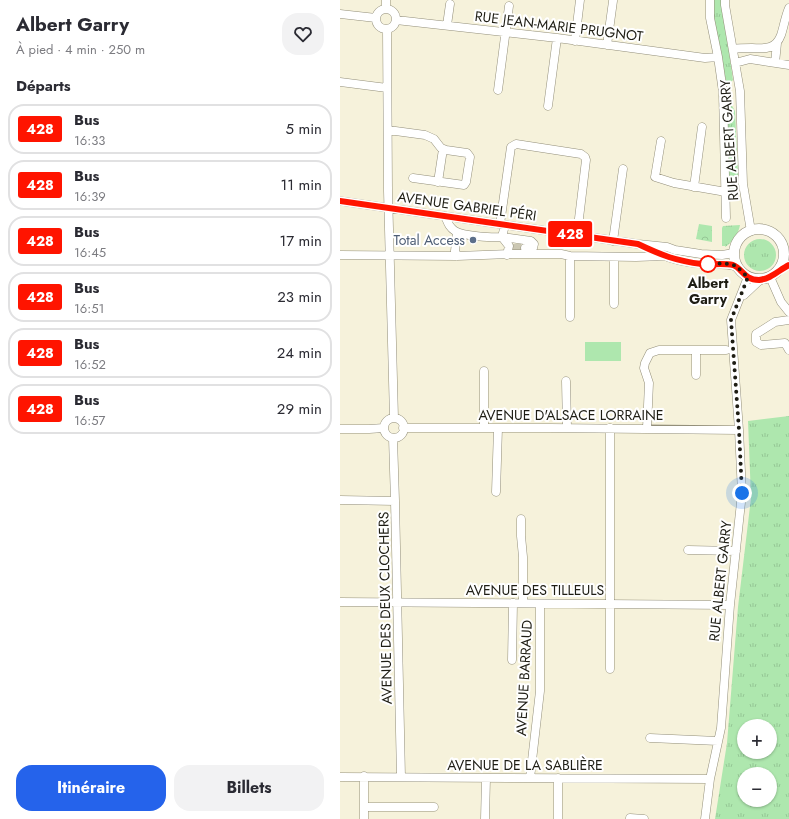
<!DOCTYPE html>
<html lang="fr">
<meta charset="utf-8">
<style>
:root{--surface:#fff;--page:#f2f2f3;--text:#2b2b33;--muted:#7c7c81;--line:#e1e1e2;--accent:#2563eb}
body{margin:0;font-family:Jost,sans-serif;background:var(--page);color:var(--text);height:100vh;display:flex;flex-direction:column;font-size:15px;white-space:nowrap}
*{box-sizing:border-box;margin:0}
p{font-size:13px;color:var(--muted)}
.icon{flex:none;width:22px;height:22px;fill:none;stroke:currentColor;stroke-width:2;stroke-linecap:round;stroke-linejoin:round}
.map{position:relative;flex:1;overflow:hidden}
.details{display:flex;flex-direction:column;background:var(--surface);width:340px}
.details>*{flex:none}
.badge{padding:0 8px;border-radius:3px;font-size:14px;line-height:26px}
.controls{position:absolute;left:397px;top:719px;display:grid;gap:8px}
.controls a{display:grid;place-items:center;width:40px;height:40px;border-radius:50%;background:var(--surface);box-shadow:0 1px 3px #0004;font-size:20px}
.you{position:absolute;width:20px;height:20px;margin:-10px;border:3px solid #fff;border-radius:50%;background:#1a73e8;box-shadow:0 0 0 6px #1a73e833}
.map>.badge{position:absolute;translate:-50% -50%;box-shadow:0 0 0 2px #fff}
h2{padding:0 16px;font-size:15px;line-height:36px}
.round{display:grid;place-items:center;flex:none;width:42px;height:42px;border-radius:16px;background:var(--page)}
.head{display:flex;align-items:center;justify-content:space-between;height:68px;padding:0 16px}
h1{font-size:19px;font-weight:700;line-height:30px}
.action{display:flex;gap:8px;margin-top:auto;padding:8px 16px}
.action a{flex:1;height:46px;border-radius:16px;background:var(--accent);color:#fff;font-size:16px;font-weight:700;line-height:46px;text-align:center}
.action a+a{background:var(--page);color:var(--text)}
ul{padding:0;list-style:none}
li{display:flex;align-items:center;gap:12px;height:50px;margin:0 8px 6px;padding:0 8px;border:2px solid var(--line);border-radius:16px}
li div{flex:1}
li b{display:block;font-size:15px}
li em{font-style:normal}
li .badge{min-width:44px;font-weight:700;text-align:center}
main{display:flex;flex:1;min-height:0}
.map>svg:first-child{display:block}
</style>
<main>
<section class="details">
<div class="head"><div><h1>Albert Garry</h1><p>À pied · 4 min · 250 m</p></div><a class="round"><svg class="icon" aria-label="heart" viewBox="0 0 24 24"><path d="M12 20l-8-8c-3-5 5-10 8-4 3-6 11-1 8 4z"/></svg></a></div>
<h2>Départs</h2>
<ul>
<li><span class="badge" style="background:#ff1400;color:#fff">428</span><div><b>Bus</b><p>16:33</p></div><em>5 min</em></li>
<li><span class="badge" style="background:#ff1400;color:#fff">428</span><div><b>Bus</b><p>16:39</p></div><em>11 min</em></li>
<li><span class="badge" style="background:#ff1400;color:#fff">428</span><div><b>Bus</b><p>16:45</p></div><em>17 min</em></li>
<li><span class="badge" style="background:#ff1400;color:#fff">428</span><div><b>Bus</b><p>16:51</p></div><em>23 min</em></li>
<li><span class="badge" style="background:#ff1400;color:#fff">428</span><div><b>Bus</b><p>16:52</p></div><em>24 min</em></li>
<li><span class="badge" style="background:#ff1400;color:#fff">428</span><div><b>Bus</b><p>16:57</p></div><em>29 min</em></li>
</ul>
<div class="action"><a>Itinéraire</a><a>Billets</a></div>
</section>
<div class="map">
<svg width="449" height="819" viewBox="0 0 449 819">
<defs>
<pattern id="grass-tufts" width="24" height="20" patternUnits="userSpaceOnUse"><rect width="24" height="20" fill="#aee7ae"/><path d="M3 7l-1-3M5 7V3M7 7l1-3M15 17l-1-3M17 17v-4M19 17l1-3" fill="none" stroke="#95c695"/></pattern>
<pattern id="park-crowns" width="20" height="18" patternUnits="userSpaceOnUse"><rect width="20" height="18" fill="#aee7ae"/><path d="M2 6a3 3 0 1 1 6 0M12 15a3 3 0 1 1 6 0" fill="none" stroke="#95c695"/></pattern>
</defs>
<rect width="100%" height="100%" fill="#f6f2db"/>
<!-- grass -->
<path fill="url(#grass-tufts)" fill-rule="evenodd" d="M371,0H382L393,80L387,86L372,17Z
M387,97L395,111L399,195L397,197L391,192L387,185Z
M400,225C399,233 392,243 385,247V246H382V228L383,226Z
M404 255a16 16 0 1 1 32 0a16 16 0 1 1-32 0Z
M449,416V819H375L387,743L398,607L411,498L408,421ZM404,726H430V752H404ZM404,774H430V800H404Z"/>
<!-- park -->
<path fill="url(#park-crowns)" d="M359,224L372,226V242L356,239Z"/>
<!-- garden -->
<path fill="#aee7ae" d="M245,342H281V361H245Z"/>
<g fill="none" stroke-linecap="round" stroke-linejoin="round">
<!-- minor-tunnel -->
<path stroke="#cbc7b3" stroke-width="8" stroke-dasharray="8 4" stroke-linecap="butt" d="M173,248H185"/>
<defs>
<path id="minor" d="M46,0V9
M370,0V18L378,57L383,92L386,218
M385,0V5L400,91L403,184L411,231
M36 19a10 10 0 1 1 20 0a10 10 0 1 1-20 0Z
M0,14L36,18
M56,20L217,38L365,58L378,57
M107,25L110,4
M47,29L48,191L54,418
M235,41L240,0
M267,45L273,1
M393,49C399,48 406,48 412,48C425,49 436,49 441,35C444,26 445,17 449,8
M395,63L410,59L449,65
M435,63L437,43
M0,82L47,88
M158,90L169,6
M208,106L217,38
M48,130L85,135L94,139L101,148L106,150L127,153L130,157L126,182L124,185L73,178
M321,141L315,177L334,183L386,192
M98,182L103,149
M354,187L362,127
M0,201L298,244L327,247L335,250L361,254L382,255L394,253
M105,216C108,223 109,227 115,231C122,236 153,238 162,237L165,225
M160,224L171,147L176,144L241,154L245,157L246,160L237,235
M117,233L115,251L117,256
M162,237L191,241L194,244L193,248H185
M162,237L169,246L167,255
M273,241L283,169
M320,254C333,260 349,263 363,264C375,265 386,263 397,267
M0,255L117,256L172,254H221L230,256L296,257L324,256
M230,256V317
M430,277L441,302L449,312
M404,295L420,280
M274,304V257
M449,320L435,322L416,334V342L421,345L445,343L449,350
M356,350V375
M226,381L227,428
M44 428a10 10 0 1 1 20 0a10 10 0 1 1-20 0Z
M63,428H210L399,430
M144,428V371
M307,428L309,383L304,368L305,363L310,353L319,350H386
M0,429H29L44,428
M53,438L55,501L61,777
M156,492L158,428
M0,500L55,501
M181,519V536L183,557V603
M348,550L396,551
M0,602L390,605
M172,660L173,603
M270,669V428
M310,738L378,741
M24,776V819
M0,777L370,779
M190,778L200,691V604
M218,778V819
M24,807H94
M290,818L304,819
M145,819L146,778
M365,819L370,779L381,728L390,605L402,493L399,430L391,320L408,277"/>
<path id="major" d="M394 254a25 25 0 1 1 50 0a25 25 0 1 1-50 0Z"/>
</defs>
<!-- minor casing -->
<use href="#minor" stroke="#938f7a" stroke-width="9"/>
<!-- major casing -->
<use href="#major" stroke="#938f7a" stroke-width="11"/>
<!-- minor -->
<use href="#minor" stroke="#fff" stroke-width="8"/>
<!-- major -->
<use href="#major" stroke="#fff" stroke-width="10"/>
</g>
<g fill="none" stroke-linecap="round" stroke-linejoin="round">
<defs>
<path id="line" d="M0,201L298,244C321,255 336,261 362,264C372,265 383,263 393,265C402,268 404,280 419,280C431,279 439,270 449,265"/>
</defs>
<!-- line casing -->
<use href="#line" stroke="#fff" stroke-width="9"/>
<!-- line -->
<use href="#line" stroke="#ff1400" stroke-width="6"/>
<!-- walk -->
<path stroke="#1e1d14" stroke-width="4" stroke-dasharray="0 7.2" d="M368,264H363C372,264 387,262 396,266C400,269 404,274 408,277L391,320L399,430L402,493"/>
</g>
<!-- markers -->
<circle fill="#5c6f8a" stroke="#fff" stroke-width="1.5" cx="133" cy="240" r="4"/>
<circle fill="#fff" stroke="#ff1400" stroke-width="2" cx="368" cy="264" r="8"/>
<g text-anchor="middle" stroke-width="4" stroke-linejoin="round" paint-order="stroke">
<!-- street labels -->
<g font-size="14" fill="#1e1d14" stroke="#fff">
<text transform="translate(219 26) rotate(7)" y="5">RUE JEAN-MARIE PRUGNOT</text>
<text transform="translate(389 140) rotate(-94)" y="5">RUE ALBERT GARRY</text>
<text transform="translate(127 206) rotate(8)" y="5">AVENUE GABRIEL PÉRI</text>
<text x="231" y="420">AVENUE D'ALSACE LORRAINE</text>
<text transform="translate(380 581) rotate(-84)" y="5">RUE ALBERT GARRY</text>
<text x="195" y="595">AVENUE DES TILLEULS</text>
<text transform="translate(45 608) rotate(-91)" y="5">AVENUE DES DEUX CLOCHERS</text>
<text transform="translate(184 678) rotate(-87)" y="5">AVENUE BARRAUD</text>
<text x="185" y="770">AVENUE DE LA SABLIÈRE</text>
</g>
<!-- service labels -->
<g font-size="14" fill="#4e5e75" stroke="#fff" text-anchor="end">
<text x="125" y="245">Total Access</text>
</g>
<!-- stop labels -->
<g font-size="14" font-weight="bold" fill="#1e1d14" stroke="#fff">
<text x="368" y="288">Albert<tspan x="368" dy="16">Garry</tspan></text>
</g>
</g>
</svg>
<div class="controls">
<a>+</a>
<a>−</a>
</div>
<div class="you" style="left:402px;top:493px"></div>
<b class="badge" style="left:230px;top:234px;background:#ff1400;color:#fff">428</b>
</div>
</main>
